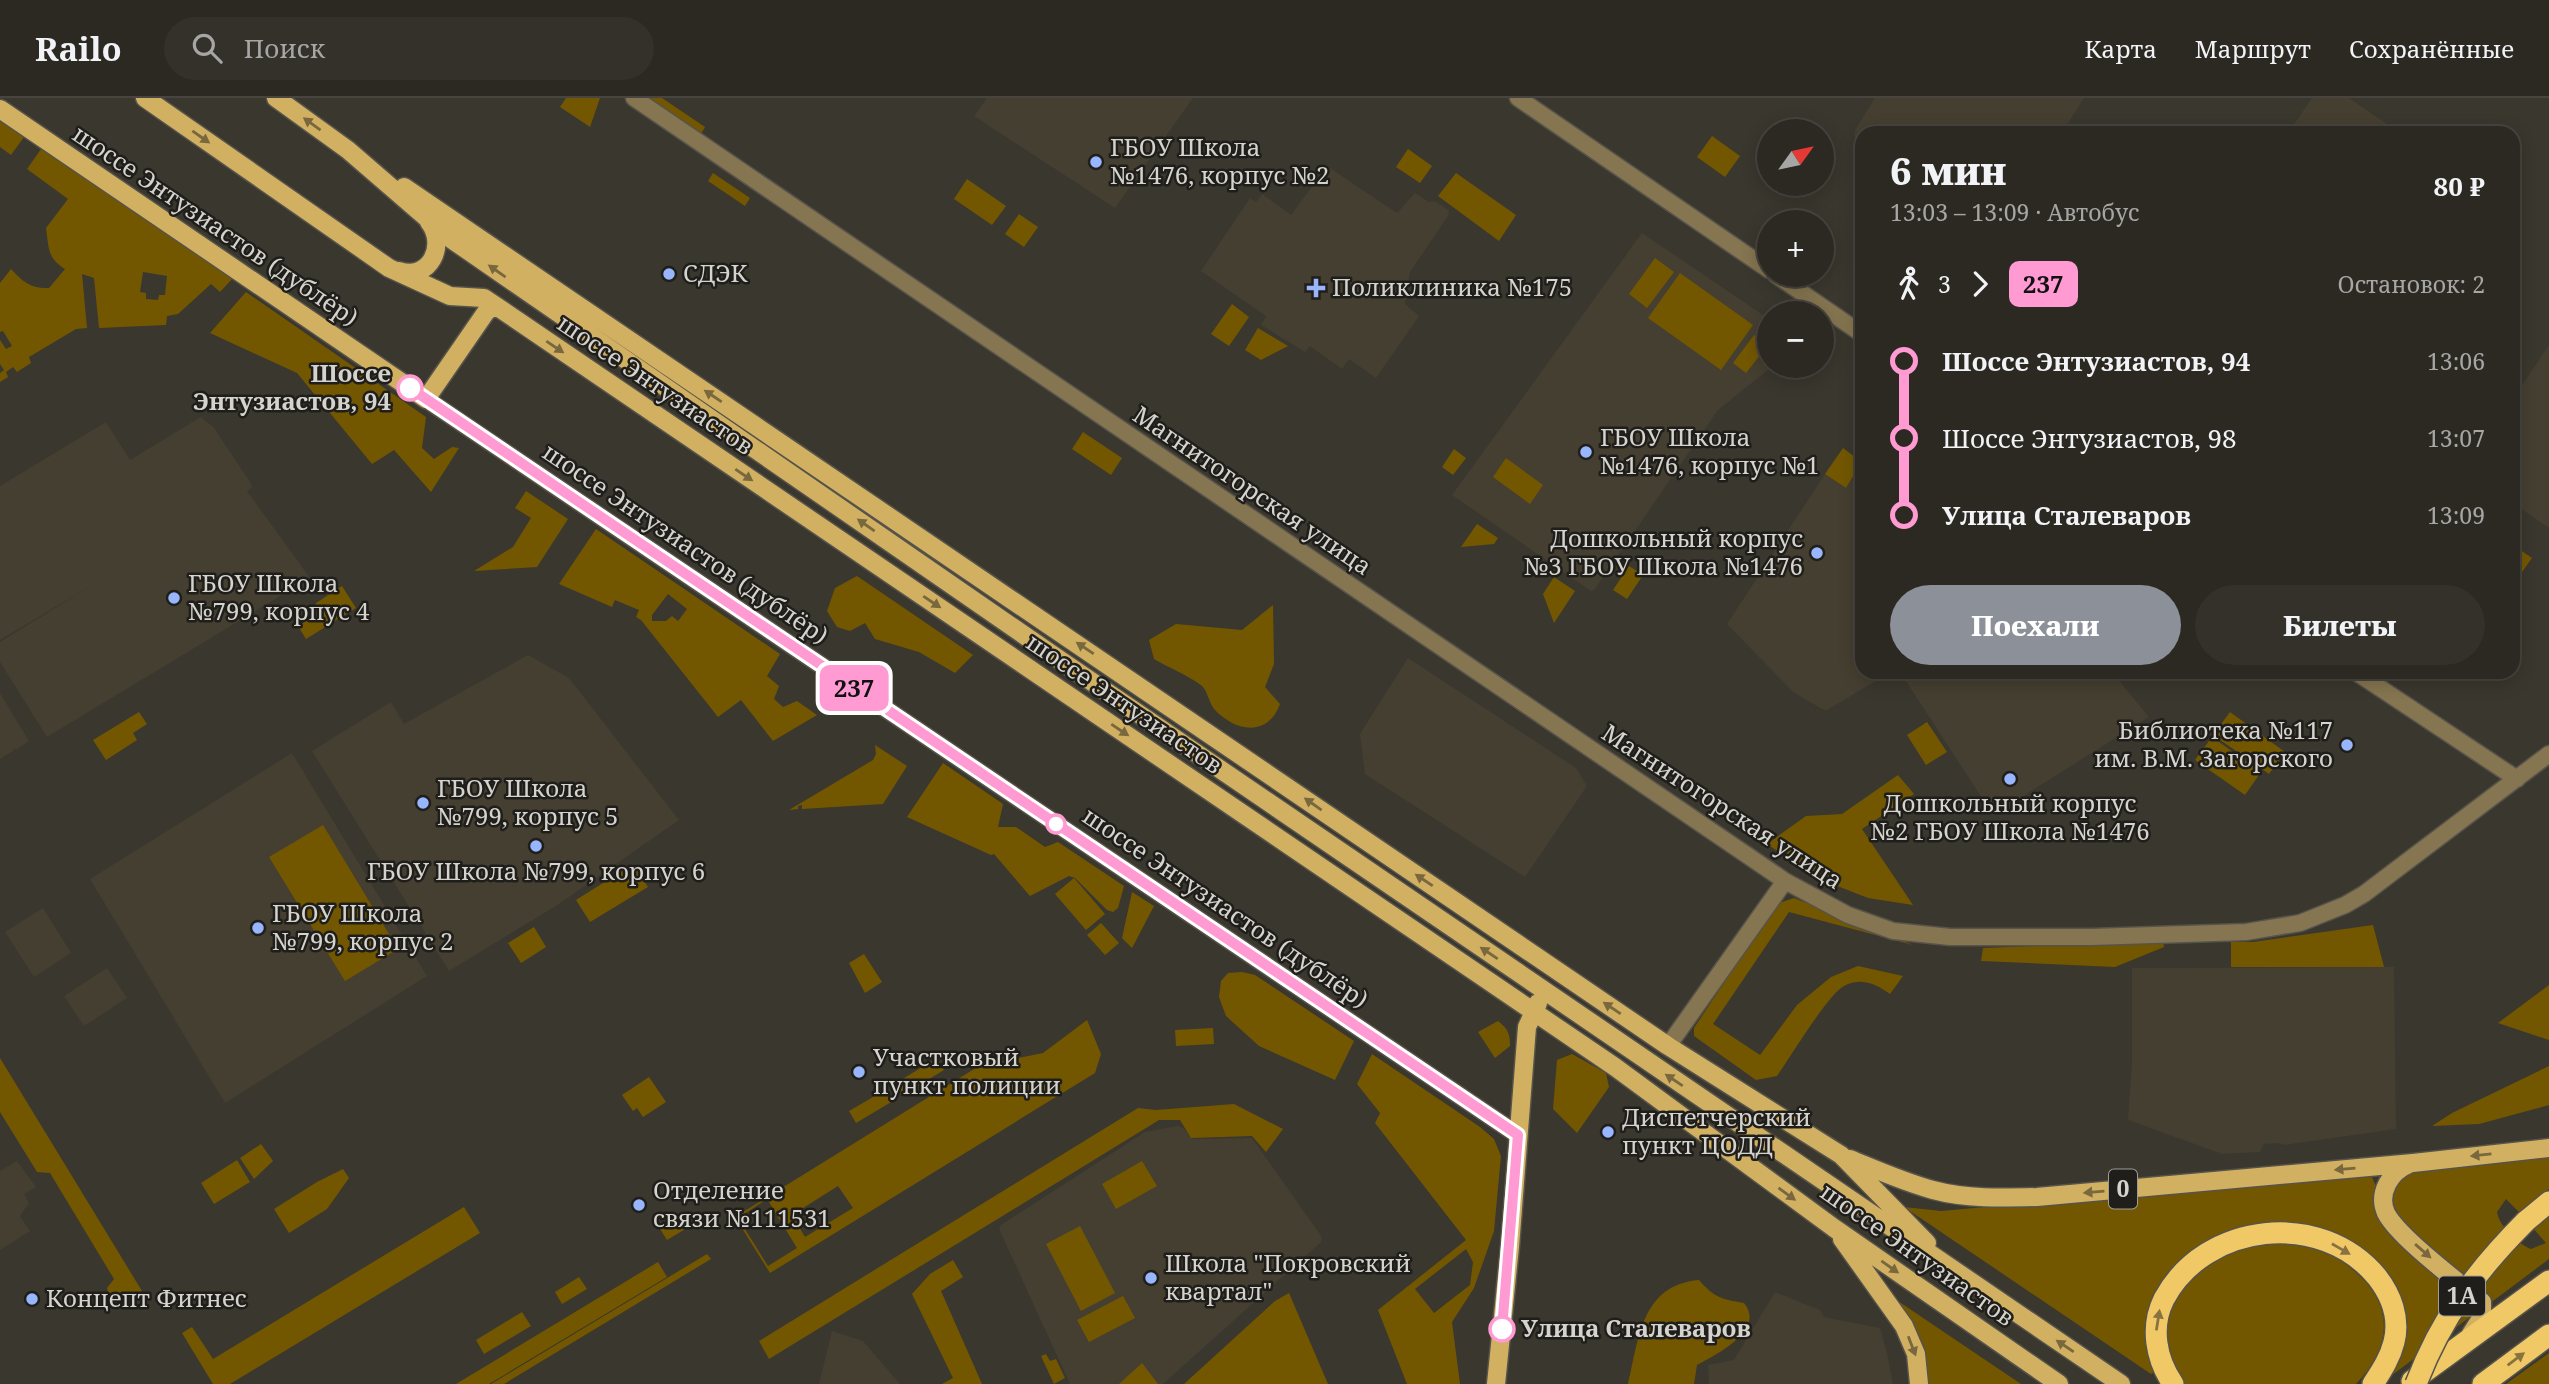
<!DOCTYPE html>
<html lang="ru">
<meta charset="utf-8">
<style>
:root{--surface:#2c2922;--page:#34312a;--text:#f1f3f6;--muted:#a6a6a5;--line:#484540;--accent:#8c9099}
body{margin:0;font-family:"Noto Serif",serif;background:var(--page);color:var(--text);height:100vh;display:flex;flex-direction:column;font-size:26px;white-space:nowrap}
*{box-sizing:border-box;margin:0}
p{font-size:23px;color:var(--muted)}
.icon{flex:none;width:38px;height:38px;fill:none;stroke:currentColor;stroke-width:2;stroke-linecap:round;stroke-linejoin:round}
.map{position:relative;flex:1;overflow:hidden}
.panel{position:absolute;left:1855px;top:28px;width:665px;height:553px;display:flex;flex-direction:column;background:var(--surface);border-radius:21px;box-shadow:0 4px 18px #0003,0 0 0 2px var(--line)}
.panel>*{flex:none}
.badge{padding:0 14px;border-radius:10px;font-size:24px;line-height:46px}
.needle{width:46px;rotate:57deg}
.tools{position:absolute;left:1757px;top:21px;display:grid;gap:14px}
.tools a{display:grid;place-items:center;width:77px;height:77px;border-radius:50%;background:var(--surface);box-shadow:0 4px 18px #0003,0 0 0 2px var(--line);font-size:35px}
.map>.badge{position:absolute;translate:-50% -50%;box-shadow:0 0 0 4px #fff}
.legs{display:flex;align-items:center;gap:10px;height:77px;padding:0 35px;font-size:23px}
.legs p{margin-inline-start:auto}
.headline{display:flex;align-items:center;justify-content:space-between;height:119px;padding:0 35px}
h1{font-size:38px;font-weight:800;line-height:52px}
.primary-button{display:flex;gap:14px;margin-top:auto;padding:14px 35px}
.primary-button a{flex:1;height:80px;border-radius:42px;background:var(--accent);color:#fff;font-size:28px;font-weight:800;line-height:80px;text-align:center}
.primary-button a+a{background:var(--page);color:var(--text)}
ul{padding:0 35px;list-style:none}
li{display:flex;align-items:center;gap:24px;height:77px;font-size:26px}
li i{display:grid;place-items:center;width:10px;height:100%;margin:0 9px;background:currentColor}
li i::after{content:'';width:18px;height:18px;margin:-9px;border:5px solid;border-radius:50%;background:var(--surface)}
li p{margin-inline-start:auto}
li:first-child i{background:linear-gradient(#0000 50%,currentColor 0)}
li:last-child i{background:linear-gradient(currentColor 50%,#0000 0)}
header{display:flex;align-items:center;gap:42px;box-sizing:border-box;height:98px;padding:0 35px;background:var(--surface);border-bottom:2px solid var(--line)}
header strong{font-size:33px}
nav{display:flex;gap:38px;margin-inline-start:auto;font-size:24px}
.search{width:490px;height:63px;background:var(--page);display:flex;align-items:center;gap:18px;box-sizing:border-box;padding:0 24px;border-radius:38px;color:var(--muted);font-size:26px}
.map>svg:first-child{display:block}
</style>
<header>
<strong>Railo</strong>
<div class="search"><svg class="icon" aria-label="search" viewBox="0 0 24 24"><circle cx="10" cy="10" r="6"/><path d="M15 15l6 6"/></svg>Поиск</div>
<nav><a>Карта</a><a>Маршрут</a><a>Сохранённые</a></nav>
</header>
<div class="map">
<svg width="2549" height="1286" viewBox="0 0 2549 1286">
<rect width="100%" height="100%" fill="#3a372e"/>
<!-- built -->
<path fill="#453f31" d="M987,0H1193L1115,110L974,18Z
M1875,0H2084L2062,35H1862V43L1854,38L1855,32Z
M2312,0H2349L2400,35H2288Z
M1327,68L1397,115L1415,95L1429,104L1435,103L1449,112L1448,118L1410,174L1405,206L1419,218L1376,280L1349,261L1342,271L1310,248L1305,254L1261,227L1266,218L1201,173L1250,100L1256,104L1262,96L1291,117Z
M1642,135L1769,221V268H1773L1718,312L1595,491L1591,493L1452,397Z
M2549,247V430L2513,405V301Z
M201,319L214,330L250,384L252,389L247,393L310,480L47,639L0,564V544L94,486L0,542V388L106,324L130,362Z
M1862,367V574H1891L1827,612L1822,611L1793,594L1727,526L1825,376L1846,390Z
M528,557L569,580L679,722L559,806L449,873L312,653L391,604L404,626Z
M1408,560L1576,670L1587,688L1525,779L1365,676L1360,636Z
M1900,574H2112L2149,619L1993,717Z
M0,595L29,643L16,652L14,650L13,653L0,661Z
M292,655L427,878L225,1005L90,781Z
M43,810L71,855L34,879L5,834Z
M2394,869L2396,1031L2285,1047L2279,1045L2264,1046L2260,1054L2222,1056L2128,1022L2132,965V870Z
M107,870L127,900L84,928L64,898Z
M1178,1028L1183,1030L1192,1041L1252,1040L1322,1139L1321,1144L1163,1286H1070L999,1131L1001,1127L1145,1034Z
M17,1063L36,1089L24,1096L29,1105L20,1118L30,1133L0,1152V1073Z
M1775,1194L1820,1212L1824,1219L1880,1230L1887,1255L1893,1286H1709L1708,1267L1734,1262Z
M832,1233L863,1243L900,1286H819Z"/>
<!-- green -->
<path fill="#735700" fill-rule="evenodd" d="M566,0H600L590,29L560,9Z
M648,0H662L705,29L701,36Z
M0,23L24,39L11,57L0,49Z
M1712,38L1740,58L1725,79L1697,59Z
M41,51L233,180L220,194L211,186L178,216L167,218L166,227L99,230L94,180L82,176L87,230L76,231L29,259L31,265L17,274L13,269L6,274L8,279L0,284V275L4,272L0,266V242L6,251L12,248L3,233L0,234V185L11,171C23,184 31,191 49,190L65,171C47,160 49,150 46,130L68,101L27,71ZM143,174L167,178L165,197H159L158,202L146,201V195L140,194Z
M1408,51L1432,68L1420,85L1396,69Z
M713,75L750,100L745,108L708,83Z
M1456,75L1516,117L1499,143L1438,98Z
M967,81L1006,108L992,127L954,101Z
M1019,116L1038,129L1024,149L1005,136Z
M1655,160L1674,174L1647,210L1629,196Z
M1680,175L1753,227L1721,272L1648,220Z
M246,194L426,319L422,350L434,361L452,349L459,350L431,394L394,352L372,366L297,275L210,235Z
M1232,206L1249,219L1229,248L1211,236Z
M1258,230L1288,248L1261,262L1245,252Z
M1754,237L1768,247L1746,275L1733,265Z
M1083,334L1122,360L1111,377L1072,351Z
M1843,350L1862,364L1846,390L1825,376Z
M1454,351L1466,360L1453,377L1442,369Z
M1506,360L1543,387L1530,406L1493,379Z
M526,393L568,421L537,469L474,473L513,449L531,420L515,410Z
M1477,426L1498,440L1494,446L1461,449Z
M596,431L780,556L767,578L779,588L774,601L783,609L797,603L817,617L773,643L741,602L718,619L641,522L636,519L639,512L615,502L612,509L559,486ZM668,496L687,511L678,523L672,518L666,523H652V517Z
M2513,447L2532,460L2513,487Z
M1629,468L1643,477L1627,501L1613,492Z
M857,478L973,557L955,575L919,554L875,541L865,525L850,533L837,529L827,513L835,490Z
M1554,479L1575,493L1554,525L1543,496Z
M342,488L356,510L306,541L298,528L313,519L316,505Z
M1273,507L1274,566L1265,589L1280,606C1268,639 1236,634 1215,612C1209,605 1208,594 1202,588C1188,577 1169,570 1154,561L1149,542L1176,526L1242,532Z
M139,614L147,626L133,635L137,642L106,662L93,642Z
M2230,614L2285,654L2269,676L2213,637Z
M1927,624L1947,654L1926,667L1907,637Z
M2212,639L2261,674L2245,697L2195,662Z
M875,647L907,668L883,706L802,711V707L798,708V711L789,712L873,662L876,656Z
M943,665L1003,706L998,729H1016L1045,749L1058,744L1124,788L1118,810L1113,814L1107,812L1075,780L1069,778L1030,798L994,756L991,757L907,719Z
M1898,677L1914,696L1862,731L1913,807L1868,800L1817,780L1767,746L1806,718L1842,716Z
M323,727L398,851L345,883L269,759Z
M633,766L648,789L590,824L576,802Z
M1074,780L1105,816L1086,832L1055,796Z
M1132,794L1154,808L1132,850L1122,840Z
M1794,800L1913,847L1789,814L1713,926L1760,957L1797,907L1831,879L1858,868L1903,878L1890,896C1876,886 1861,879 1844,888C1828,896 1790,960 1777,978L1756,982L1694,938V930L1771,814L1779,805Z
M1101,825L1119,845L1105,857L1087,837Z
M2373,827L2384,869H2231V844H2253Z
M534,829L546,849L521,865L508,845Z
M2163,843L2164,849L2115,869L1981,863L1983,850Z
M864,856L882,884L865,895L849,865Z
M1242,874L1255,877L1354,943L1335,982L1259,948L1226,918L1219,899L1221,883L1228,875Z
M2549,887V942L2498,925Z
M1087,922L1101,956L1095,975L770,1175L735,1119L979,968L1043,955ZM838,1088L853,1110L805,1139L792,1117ZM767,1101L797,1150L768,1168L738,1120Z
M1498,923C1508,931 1510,935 1510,948L1495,960L1478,934Z
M1213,930L1214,946L1176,948L1175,932Z
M1372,956L1480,1029L1494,1041L1501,1058L1494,1133L1474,1190L1452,1224L1460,1286H1407L1378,1212L1466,1142L1375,1025L1380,1015L1357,986ZM1466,1151L1473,1164L1470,1187L1434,1215L1415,1191Z
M1572,956L1606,975L1609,989L1577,1035L1553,1011L1557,962Z
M0,960L142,1193L112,1211L107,1190L114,1181L50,1075L37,1074L0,1014Z
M937,960L944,972L903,997L896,985Z
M2549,968V1007L2479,1026L2432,1028L2452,1015Z
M649,979L666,1004L643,1019L637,1010L633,1013L622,997Z
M887,991L893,1003L856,1025L849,1013Z
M1234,1006L1283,1031L1266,1054L1252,1038L1191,1040L1180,1022H1159L769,1261L759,1243L1138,1010L1156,1012Z
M261,1046L273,1063L254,1081L240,1060Z
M2549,1056V1091L2520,1115L2506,1101L2497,1114C2499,1128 2518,1146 2531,1151L2546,1145L2532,1129L2549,1115V1161L2493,1203C2470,1188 2404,1137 2392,1114C2389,1108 2391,1100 2391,1093L2410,1072Z
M237,1062L250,1084L214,1106L201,1085Z
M1142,1063L1157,1088L1116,1111L1102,1086Z
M343,1071L349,1080L327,1111L289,1135L274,1111L317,1084Z
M2370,1075L2375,1086L2377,1107L2475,1209L2470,1219L2380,1286C2385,1270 2404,1218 2402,1204C2399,1185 2385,1169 2370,1157C2357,1148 2344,1138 2329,1133C2273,1114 2208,1128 2170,1174C2161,1185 2151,1197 2148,1211C2143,1232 2148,1253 2155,1273L2151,1276L1904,1109L1941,1113Z
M464,1109L480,1135L230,1286H213L182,1235L192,1229L213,1261Z
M680,1119L687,1130L667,1142L660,1131Z
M1080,1128L1115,1195L1081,1213L1046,1146Z
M2274,1144C2282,1145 2292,1144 2301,1145C2321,1149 2339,1160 2354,1173C2395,1207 2392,1249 2356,1286H2185C2140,1226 2184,1168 2246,1148C2255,1146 2265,1146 2274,1144Z
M707,1156L711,1161L504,1286H491Z
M953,1162L963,1179L941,1193L982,1286H942L953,1280L912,1196L930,1176Z
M658,1164L667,1179L489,1286H456Z
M579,1179L587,1191L562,1206L555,1194Z
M1699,1182C1715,1200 1721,1201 1744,1205C1766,1232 1717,1256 1697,1267L1694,1286H1628C1639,1241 1641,1187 1699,1182Z
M1289,1195L1328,1286H1184L1275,1203Z
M1123,1198L1135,1220L1089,1244L1077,1222Z
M1892,1199L2021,1286H1923Z
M522,1214L531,1228L484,1256L476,1242Z
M2549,1255V1286H2506Z
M1046,1256L1050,1263L1056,1261L1065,1280L1054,1286L1041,1258Z
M1142,1265L1158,1286H1119Z"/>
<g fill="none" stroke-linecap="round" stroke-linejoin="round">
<defs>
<path id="minor" d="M634,0L1785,783L1848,817L1893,833L1950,839H2092L2246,834L2300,825L2345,807L2364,796L2549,656
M1518,0L1769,172
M1776,177L1862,236
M426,301L1518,1037
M2356,574L2517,681
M1668,948L1785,783"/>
<path id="major" d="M145,0L389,170L450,198L484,200L499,210L1615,969L1834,1130L2059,1286
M276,0L348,52L451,141L1063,564L2121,1286
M0,11L426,301L486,214L491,210H499
M404,89L1668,948L1841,1057L1927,1145
M399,173C430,183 447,147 429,124
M1850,1061C1877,1072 1904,1084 1933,1092C1966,1101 2002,1100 2037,1099L2413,1065L2549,1050
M2409,1066C2391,1073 2377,1095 2386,1115C2398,1139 2459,1184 2482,1204V1219L2471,1236
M1842,1141L1904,1228L1916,1256L1919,1286
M1496,1286L1510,1149L1527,929L1538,905"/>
<path id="highway" d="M2526,1123L2549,1104
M2412,1283L2549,1183
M2173,1286C2156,1261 2150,1229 2164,1201C2205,1124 2321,1111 2377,1179C2391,1197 2400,1220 2394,1244C2390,1260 2382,1272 2373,1286
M2483,1286L2549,1237"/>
</defs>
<!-- minor casing -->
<use href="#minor" stroke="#56534b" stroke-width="19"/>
<!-- major casing -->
<use href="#major" stroke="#56534b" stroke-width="21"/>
<!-- highway casing -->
<use href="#highway" stroke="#56534b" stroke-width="24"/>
<!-- minor -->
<use href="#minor" stroke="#857550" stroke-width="16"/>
<!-- major -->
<use href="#major" stroke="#d2b061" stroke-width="18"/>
<!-- highway -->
<use href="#highway" stroke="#f1c866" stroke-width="21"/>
<defs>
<path id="highway-bridge" d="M2416,1286C2441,1220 2477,1172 2526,1123"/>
</defs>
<!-- highway-bridge casing -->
<use href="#highway-bridge" stroke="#56534b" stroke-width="24" stroke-linecap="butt"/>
<!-- highway-bridge -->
<use href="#highway-bridge" stroke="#f1c866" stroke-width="21"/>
</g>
<!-- one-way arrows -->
<defs><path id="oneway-solid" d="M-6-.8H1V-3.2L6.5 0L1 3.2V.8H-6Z" transform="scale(1.75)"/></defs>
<g fill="#79673e">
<use href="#oneway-solid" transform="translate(312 26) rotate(-144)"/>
<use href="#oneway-solid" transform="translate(201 39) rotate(35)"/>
<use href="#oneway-solid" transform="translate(497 173) rotate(-145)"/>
<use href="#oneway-solid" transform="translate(555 249) rotate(34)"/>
<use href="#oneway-solid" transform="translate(713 298) rotate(-146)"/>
<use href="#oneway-solid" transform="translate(744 377) rotate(34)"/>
<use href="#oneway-solid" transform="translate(866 427) rotate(-145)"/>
<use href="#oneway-solid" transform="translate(932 504) rotate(34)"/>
<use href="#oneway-solid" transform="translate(1085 550) rotate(-146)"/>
<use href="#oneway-solid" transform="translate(1120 632) rotate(34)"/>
<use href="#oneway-solid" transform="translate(1313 706) rotate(-145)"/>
<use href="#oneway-solid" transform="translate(1424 782) rotate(-146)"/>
<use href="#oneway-solid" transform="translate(1489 855) rotate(-146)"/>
<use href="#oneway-solid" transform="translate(1612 910) rotate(-146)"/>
<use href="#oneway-solid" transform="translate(1674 982) rotate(-146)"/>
<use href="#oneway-solid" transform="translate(2481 1057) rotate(174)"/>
<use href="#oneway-solid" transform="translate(2345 1071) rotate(175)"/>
<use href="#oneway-solid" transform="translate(2094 1094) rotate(175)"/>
<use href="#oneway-solid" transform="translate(1787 1096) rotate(36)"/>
<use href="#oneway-solid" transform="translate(2423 1153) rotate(41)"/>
<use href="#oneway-solid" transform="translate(1890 1169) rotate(35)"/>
<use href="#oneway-solid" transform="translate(1912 1248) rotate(69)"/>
<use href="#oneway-solid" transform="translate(2065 1248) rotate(-146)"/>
</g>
<g fill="#887340">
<use href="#oneway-solid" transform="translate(2341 1151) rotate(30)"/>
<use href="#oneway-solid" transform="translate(2158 1222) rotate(-81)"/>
<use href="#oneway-solid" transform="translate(2516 1261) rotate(-37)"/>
</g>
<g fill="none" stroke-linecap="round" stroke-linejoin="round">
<defs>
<path id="line-1" d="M410,290L1518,1037L1502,1231"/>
</defs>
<!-- line-1 casing -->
<use href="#line-1" stroke="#fff" stroke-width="16"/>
<!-- line-1 -->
<use href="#line-1" stroke="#ff9ad2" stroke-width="10"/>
</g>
<!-- markers -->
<g fill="#98b6fd" stroke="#201e1a" stroke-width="2.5">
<circle cx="1096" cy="64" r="7"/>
<circle cx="669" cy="176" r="7"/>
<path d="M1312.5 179.5h7v7h7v7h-7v7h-7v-7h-7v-7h7z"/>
<circle cx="1586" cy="354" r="7"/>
<circle cx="1817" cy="455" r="7"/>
<circle cx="174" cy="500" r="7"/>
<circle cx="2347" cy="647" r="7"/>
<circle cx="2010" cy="681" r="7"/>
<circle cx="423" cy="705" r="7"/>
<circle cx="536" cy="748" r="7"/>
<circle cx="258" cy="830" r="7"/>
<circle cx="859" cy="974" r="7"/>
<circle cx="1608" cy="1034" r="7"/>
<circle cx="639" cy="1107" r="7"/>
<circle cx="1151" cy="1180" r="7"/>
<circle cx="32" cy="1201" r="7"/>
</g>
<g fill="#fff" stroke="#ff9ad2" stroke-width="3.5">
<circle cx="410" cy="290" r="12"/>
<circle cx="1056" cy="726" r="9"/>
<circle cx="1502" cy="1231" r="12"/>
</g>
<g text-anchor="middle" stroke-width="5" stroke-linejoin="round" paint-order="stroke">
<!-- shield labels -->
<g fill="#201e1a" stroke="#9f9d98" stroke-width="2">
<rect x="2109" y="1071.5" width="28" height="39" rx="5"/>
<rect x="2439" y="1178.5" width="46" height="39" rx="5"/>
</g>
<g font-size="23" font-weight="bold" fill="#d5d3ce">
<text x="2123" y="1099">0</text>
<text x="2462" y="1206">1A</text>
</g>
<!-- poi labels -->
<g font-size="24" fill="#d5d3ce" stroke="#201e1a" text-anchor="start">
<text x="1110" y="58">ГБОУ Школа<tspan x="1110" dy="28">№1476, корпус №2</tspan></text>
<text x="683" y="184">СДЭК</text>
<text x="1332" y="198">Поликлиника №175</text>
<text x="1600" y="348">ГБОУ Школа<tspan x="1600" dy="28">№1476, корпус №1</tspan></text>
<text x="1803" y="449" text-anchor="end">Дошкольный корпус<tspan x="1803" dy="28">№3 ГБОУ Школа №1476</tspan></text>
<text x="188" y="494">ГБОУ Школа<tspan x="188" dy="28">№799, корпус 4</tspan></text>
<text x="2333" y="641" text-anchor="end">Библиотека №117<tspan x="2333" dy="28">им. В.М. Загорского</tspan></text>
<text x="437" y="699">ГБОУ Школа<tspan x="437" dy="28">№799, корпус 5</tspan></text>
<text x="2010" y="714" text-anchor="middle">Дошкольный корпус<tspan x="2010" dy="28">№2 ГБОУ Школа №1476</tspan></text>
<text x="536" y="782" text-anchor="middle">ГБОУ Школа №799, корпус 6</text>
<text x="272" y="824">ГБОУ Школа<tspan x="272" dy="28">№799, корпус 2</tspan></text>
<text x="873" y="968">Участковый<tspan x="873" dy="28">пункт полиции</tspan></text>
<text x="1622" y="1028">Диспетчерский<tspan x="1622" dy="28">пункт ЦОДД</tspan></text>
<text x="653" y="1101">Отделение<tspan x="653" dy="28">связи №111531</tspan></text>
<text x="1165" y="1174">Школа "Покровский<tspan x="1165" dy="28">квартал"</tspan></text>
<text x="46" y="1209">Концепт Фитнес</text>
</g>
<!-- street labels -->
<g font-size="24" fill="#d5d3ce" stroke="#201e1a">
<text transform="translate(215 128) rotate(34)" y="8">шоссе Энтузиастов (дублёр)</text>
<text transform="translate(655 287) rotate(34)" y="8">шоссе Энтузиастов</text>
<text transform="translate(1252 393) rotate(34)" y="8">Магнитогорская улица</text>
<text transform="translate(685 446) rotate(34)" y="8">шоссе Энтузиастов (дублёр)</text>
<text transform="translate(1124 606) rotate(34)" y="8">шоссе Энтузиастов</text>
<text transform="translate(1722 709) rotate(33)" y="8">Магнитогорская улица</text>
<text transform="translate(1225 810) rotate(34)" y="8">шоссе Энтузиастов (дублёр)</text>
<text transform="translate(1917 1157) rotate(35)" y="8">шоссе Энтузиастов</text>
</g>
<!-- stop labels -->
<g font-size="24" font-weight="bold" fill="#d5d3ce" stroke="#201e1a" text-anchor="end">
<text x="391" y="284">Шоссе<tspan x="391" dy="28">Энтузиастов, 94</tspan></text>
<text x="1521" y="1239" text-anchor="start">Улица Сталеваров</text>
</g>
</g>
</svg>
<div class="tools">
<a><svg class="needle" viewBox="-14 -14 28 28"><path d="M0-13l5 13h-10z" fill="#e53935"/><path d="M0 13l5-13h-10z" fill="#a6a6a5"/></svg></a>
<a>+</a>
<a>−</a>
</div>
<b class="badge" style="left:854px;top:590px;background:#ff9ad2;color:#111">237</b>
<section class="panel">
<div class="headline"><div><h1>6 мин</h1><p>13:03 – 13:09 · Автобус</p></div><b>80 ₽</b></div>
<div class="legs"><svg class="icon" aria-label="walk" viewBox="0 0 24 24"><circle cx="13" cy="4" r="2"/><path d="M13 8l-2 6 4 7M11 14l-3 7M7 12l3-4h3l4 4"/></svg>3<svg class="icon" aria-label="forward" viewBox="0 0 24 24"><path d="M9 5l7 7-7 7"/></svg><b class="badge" style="background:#ff9ad2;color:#111">237</b><p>Остановок: 2</p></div>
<ul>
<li><i style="color:#ff9ad2"></i><b>Шоссе Энтузиастов, 94</b><p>13:06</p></li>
<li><i style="color:#ff9ad2"></i><span>Шоссе Энтузиастов, 98</span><p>13:07</p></li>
<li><i style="color:#ff9ad2"></i><b>Улица Сталеваров</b><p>13:09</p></li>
</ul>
<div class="primary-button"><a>Поехали</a><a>Билеты</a></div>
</section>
</div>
